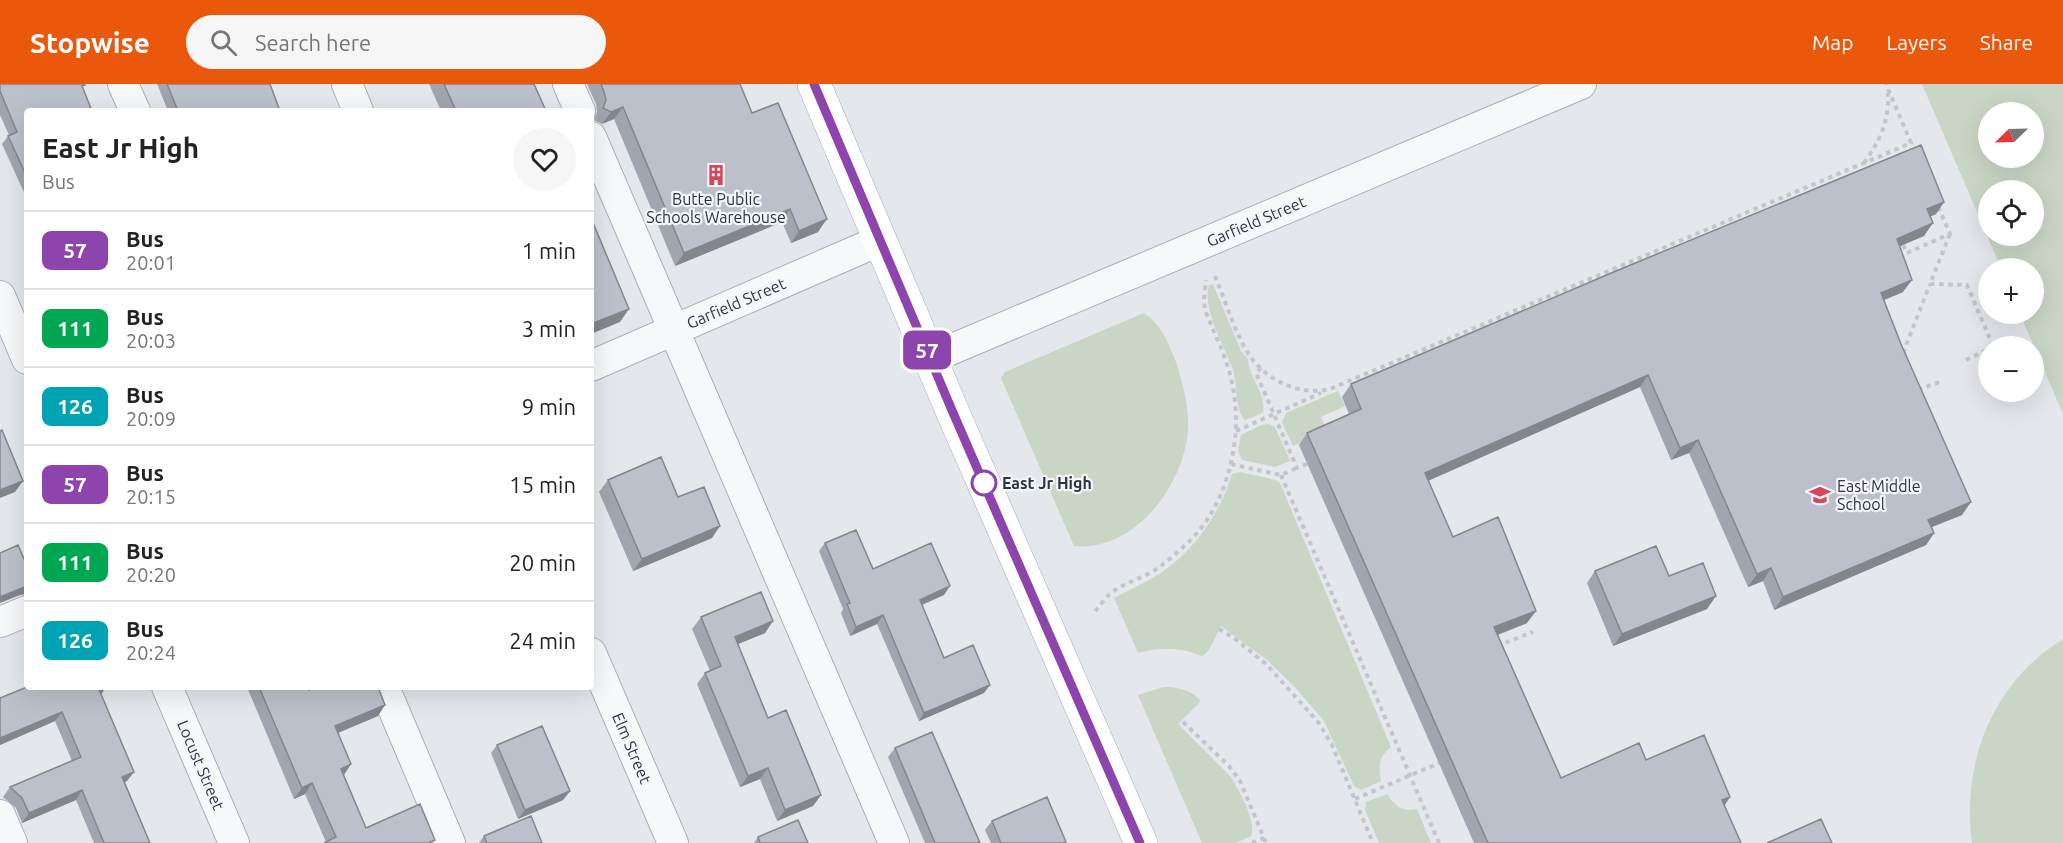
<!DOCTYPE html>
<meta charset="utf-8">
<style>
:root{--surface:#fff;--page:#f6f6f6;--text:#222;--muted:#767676;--line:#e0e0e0;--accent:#ea580c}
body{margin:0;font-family:Ubuntu,sans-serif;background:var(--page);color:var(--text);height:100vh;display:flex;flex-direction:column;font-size:22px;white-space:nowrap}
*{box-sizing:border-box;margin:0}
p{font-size:20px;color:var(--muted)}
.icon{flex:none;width:33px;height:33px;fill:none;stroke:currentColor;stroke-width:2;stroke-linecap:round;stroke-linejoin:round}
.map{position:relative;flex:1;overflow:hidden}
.sheet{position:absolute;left:24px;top:24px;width:570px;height:582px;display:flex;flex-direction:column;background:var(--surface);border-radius:6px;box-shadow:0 6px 24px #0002}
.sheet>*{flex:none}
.badge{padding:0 12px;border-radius:9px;font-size:21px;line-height:39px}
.needle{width:39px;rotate:247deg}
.controls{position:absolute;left:1978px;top:18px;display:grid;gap:12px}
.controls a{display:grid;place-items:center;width:66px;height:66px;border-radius:50%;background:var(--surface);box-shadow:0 6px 24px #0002;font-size:30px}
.map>.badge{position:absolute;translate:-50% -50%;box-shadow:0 0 0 3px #fff}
.round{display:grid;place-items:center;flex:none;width:63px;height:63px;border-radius:32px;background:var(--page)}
.summary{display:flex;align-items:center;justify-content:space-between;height:102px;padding:0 18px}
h1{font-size:28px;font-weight:600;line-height:45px}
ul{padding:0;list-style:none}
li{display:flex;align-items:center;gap:18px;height:78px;padding:0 18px;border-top:2px solid var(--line)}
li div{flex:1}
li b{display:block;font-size:22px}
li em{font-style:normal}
li .badge{min-width:66px;font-weight:700;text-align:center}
header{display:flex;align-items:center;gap:36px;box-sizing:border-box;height:84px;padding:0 30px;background:var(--accent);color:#fff}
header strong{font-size:28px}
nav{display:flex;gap:33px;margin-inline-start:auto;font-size:21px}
.search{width:420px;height:54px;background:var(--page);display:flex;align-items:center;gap:15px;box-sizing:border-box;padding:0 21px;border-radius:33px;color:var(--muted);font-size:22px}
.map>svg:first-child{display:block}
</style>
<header>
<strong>Stopwise</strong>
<div class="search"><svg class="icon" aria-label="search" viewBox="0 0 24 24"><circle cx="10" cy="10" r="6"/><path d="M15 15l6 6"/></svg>Search here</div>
<nav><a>Map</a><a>Layers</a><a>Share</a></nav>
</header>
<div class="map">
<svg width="2063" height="759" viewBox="0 0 2063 759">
<rect width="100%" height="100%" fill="#e4e7ec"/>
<!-- green -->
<path fill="#c9d6c5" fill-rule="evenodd" d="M1922,0H2063V330L2020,230H2034V184H2001ZM1989,28H2034V74H1989ZM2034,106V152H1989V106Z
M1213,200L1241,267L1248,275C1248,293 1266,308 1263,327L1260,330L1245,336C1234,324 1238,302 1233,286C1225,262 1202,227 1209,201Z
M1144,229C1161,240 1169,260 1176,278C1183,300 1189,322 1188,346C1184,401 1135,468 1074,462L1001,294L1005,288Z
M1338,307L1345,322L1321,333L1327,347L1293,362L1282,338L1286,329Z
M1268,340L1275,343L1290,377L1275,383L1242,376L1238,367L1241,351L1261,341Z
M1240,388L1276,396L1280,399L1391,663C1379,672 1378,683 1381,697L1361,706L1354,702L1324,637L1293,601L1267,576L1221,542C1215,552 1212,566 1202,572C1181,563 1159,563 1138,569L1114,514C1125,508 1136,503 1147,497C1188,476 1219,433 1232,390Z
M2063,555V759H1972C1961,679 1993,598 2063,555Z
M1163,603C1177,603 1190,605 1200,616L1199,619L1178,640L1231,693C1239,706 1257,738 1251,752L1236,759H1202L1138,611Z
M1387,710C1395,722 1402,728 1417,725L1431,759H1379L1365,726L1366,718Z"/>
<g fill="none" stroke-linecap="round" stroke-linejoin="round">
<defs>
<path id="minor" d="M123,0L135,27
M347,0L358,27
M568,0L580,27
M591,53L894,759
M0,212L27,275
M931,274C1148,184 1364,91 1581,0
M591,282L881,156
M0,538L27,527
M591,569L673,759
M167,603L234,759
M384,603L450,759
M0,731L12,759"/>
<path id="major" d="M814,0L954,331L1141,759"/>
</defs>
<!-- minor casing -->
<use href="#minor" stroke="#a9aeb7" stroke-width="32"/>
<!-- major casing -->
<use href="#major" stroke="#a3abb8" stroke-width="34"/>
<!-- path -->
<path stroke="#c2c5cb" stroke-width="4" stroke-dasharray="4.5 4.5" stroke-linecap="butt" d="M1864,79C1880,56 1889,39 1888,9
M1950,150L1930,200L1967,201L1993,262
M1903,161L1907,169L1950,150L1937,120
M1215,192C1225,216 1233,243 1246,266C1262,294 1298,313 1330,305L1911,59L1886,0
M1903,269L1930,200
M1966,276L1989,265
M1261,284L1256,289L1297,384L1307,380
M1918,306L1939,298
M1236,347L1321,309
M1231,380L1281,391L1297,384
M1281,391L1439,759
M1095,527C1100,522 1104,515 1110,510C1125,497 1147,494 1162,481C1175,471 1188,459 1199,447C1233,404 1244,342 1230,290C1224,268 1213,247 1205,226L1204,215L1206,196
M1219,545L1234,554L1266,580L1319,639L1332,661L1373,759
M1497,562L1533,548
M1183,638L1229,682L1240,697L1266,759
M1355,715L1439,679
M1252,759L1264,754"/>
<!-- minor -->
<use href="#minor" stroke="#f7f8fa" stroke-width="30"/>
<!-- major -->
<use href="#major" stroke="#fff" stroke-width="33"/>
</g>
<!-- wall -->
<path fill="#a1a5ae" d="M0,0L27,27V115L2,60L9,51L0,31Z
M157,0H270L280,27H168Z
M429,0H534L546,27H441Z
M587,0H740L752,29L818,148L791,159L782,138L675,182L614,35L602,40L594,36L597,28L596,20Z
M1944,118L1936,130L1930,133L1924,152L1900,162L1903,208L1884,216L1962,431L1932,443L1934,449L1926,461L1774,526L1763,497L1748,503L1689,369L1671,376L1640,303L1428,397L1453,453L1527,539L1498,551L1561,694L1646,676L1730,713L1724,722L1741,759H1474L1299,361L1307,349L1349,330L1342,313L1351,300Z
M608,396L678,413L712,454L633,487L599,408Z
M825,459L873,485L944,511L922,521L944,574L984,609L919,637L877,540L850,552L841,529L843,525L819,467Z
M1595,487L1669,492L1707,525L1613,562L1587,499Z
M701,533L773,537L765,549L737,560L768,634L821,711L813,722L777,737L760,695L740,703L697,600L705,589L710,587L692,545Z
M27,603H106L101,609L127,697L125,698L150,759H94L76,716L22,739L16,724L3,713L10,703L72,677L55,637L0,661V614Z
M247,603H308L309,606L378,632L338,649L343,691L366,744L433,759H324L326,758L305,710L294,715Z
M497,661L570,707L563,716L518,735L491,669Z
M895,664L980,759H925L888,673Z
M992,737L1065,759H991L985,746Z
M484,752L542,759H479Z
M758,753L808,759H754Z"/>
<!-- shaded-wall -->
<path fill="#83868d" d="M623,23L614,35L602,40L611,28Z
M1944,118L1936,130L1918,138L1927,125Z
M790,125L782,138L675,182L684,169Z
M827,135L818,148L791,159L799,147Z
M1933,139L1924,152L1888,167L1897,155Z
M1912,196L1903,208L1872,221L1881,209Z
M629,225L620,238L591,250V240Z
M1648,291L1640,303L1416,402L1425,389Z
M1698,356L1689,369L1671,376L1680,364Z
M23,397L15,408L0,414V406Z
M1971,418L1962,431L1919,448L1928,436Z
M720,442L712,454L633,487L642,475Z
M1934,449L1926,461L1774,526L1783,513Z
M1771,484L1763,497L1748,503L1757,490Z
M27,502V510L20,511L0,519V513Z
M950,502L944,511L914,524L920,516Z
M1716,512L1707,525L1613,562L1622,550Z
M1536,527L1527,539L1486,555L1494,543Z
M883,531L877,540L850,552L856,543Z
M773,537L765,549L726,565L735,553Z
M990,601L984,609L919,637L924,629Z
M98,603H106L102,609L92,613Z
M385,621L378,632L328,653L335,642Z
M62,628L55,637L0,661V654Z
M351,680L344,691L341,685Z
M768,684L760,695L740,703L748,692Z
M134,688L127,697L116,702L122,693Z
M312,699L305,710L294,715L302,704Z
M82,706L76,716L22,739L29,729Z
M570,707L563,716L518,735L525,726Z
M821,711L813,722L777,737L785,726Z
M1730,713L1722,725V716Z"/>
<!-- building -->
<path fill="#bbc0ca" stroke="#83868d" stroke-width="1.5" d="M0,0H84L85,1L82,2L92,27H27V93L8,52L17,48L0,7Z
M167,0H270L280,27H178Z
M444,0H534L546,27H456Z
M601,0H740L752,29L778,19L827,135L799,147L790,125L684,169L623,23L611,28L603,24L606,16L604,8Z
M1921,61L1944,118L1927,125L1933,139L1897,155L1912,196L1881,209L1901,260L1971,418L1928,436L1934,449L1783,513L1771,484L1757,490L1698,356L1680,364L1648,291L1425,389L1453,453L1498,433L1536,527L1494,543L1561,694L1639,659L1646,676L1704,651L1730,713L1722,716L1741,759H1488L1307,349L1361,325L1351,300L1616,187Z
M591,134L629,225L591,240Z
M2,346L23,397L0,406V347Z
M661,373L678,413L704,403L720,442L642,475L608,396Z
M856,446L873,485L931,459L950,502L920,516L944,574L973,561L990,601L924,629L883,531L856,543L847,520L850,519L825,459Z
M18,461L27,482V502L0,513V469Z
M1656,462L1669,492L1703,479L1716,512L1622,550L1595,487Z
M761,508L773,537L735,553L768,634L786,626L821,711L785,726L768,684L748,692L705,589L721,582L701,533Z
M27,603H99H98L134,688L122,693L150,759H104L82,706L29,729L22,714L10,703L81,673L62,628L0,654V614Z
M259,603H308L309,606L316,603H378L385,621L335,642L351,680L341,685L366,744L420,720L435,756L430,758L431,759H324L336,753L312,699L302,704Z
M542,642L570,707L525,726L497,661Z
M932,648L980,759H935L895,664Z
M1047,713L1066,758L1063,759H1001L992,737Z
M531,732L542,759H487L484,752Z
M1821,735L1832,759H1767Z
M798,736L808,759H760L758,753Z"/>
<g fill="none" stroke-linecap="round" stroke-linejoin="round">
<defs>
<path id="line" d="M814,0L954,331L1140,759"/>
</defs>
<!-- line casing -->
<use href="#line" stroke="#fff" stroke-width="14"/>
<!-- line -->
<use href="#line" stroke="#8e44ad" stroke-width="9"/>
</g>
<!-- icons -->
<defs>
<symbol id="building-bare" viewBox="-9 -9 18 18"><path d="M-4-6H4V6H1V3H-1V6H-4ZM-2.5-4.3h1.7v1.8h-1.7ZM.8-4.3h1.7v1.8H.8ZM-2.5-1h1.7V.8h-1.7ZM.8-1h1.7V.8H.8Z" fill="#d1495b" stroke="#f4f6f9" stroke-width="2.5" paint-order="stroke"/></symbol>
<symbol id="school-bare" viewBox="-9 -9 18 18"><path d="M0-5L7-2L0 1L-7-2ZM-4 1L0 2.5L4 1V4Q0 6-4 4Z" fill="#d1495b" stroke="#f4f6f9" stroke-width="2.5" paint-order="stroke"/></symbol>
</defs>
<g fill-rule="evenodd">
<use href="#building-bare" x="701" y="76" width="30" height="30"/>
<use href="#school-bare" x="1805" y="396" width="30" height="30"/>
</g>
<!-- markers -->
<circle fill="#fff" stroke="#8e44ad" stroke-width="3" cx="984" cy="399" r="12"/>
<g text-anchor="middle" stroke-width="4.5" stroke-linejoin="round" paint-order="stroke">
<!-- poi labels -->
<g font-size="16" fill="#2b3445" stroke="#f4f6f9">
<text x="716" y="121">Butte Public<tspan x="716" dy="18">Schools Warehouse</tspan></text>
<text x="1837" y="408" text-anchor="start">East Middle<tspan x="1837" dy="18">School</tspan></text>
</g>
<!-- street labels -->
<g font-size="16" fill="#2b3445" stroke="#f4f6f9">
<text transform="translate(1256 137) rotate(-23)" y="6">Garfield Street</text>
<text transform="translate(736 219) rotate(-23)" y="6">Garfield Street</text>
<text transform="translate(632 664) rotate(67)" y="6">Elm Street</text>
<text transform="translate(201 681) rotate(67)" y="6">Locust Street</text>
</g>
<!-- stop labels -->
<g font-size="16" font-weight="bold" fill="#2b3445" stroke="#f4f6f9" text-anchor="start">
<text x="1002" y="405">East Jr High</text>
</g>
</g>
</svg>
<div class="controls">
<a><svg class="needle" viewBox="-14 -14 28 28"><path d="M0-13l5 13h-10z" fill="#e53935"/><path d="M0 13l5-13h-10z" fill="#767676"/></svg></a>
<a><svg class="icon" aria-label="locate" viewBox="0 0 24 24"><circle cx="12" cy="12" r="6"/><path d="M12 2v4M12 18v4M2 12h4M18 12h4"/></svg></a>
<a>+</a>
<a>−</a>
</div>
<b class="badge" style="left:927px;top:266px;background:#8e44ad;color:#fff">57</b>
<section class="sheet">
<div class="summary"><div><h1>East Jr High</h1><p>Bus</p></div><a class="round"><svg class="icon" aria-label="heart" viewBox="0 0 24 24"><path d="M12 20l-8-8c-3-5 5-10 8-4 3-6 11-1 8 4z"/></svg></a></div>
<ul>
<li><span class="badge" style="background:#8e44ad;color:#fff">57</span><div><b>Bus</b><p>20:01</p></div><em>1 min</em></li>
<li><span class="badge" style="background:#00a651;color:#fff">111</span><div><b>Bus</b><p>20:03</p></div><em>3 min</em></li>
<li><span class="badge" style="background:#00a3b4;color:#fff">126</span><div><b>Bus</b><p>20:09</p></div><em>9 min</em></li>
<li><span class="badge" style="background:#8e44ad;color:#fff">57</span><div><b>Bus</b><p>20:15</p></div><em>15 min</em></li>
<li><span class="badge" style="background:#00a651;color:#fff">111</span><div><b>Bus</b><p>20:20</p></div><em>20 min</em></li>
<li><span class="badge" style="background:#00a3b4;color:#fff">126</span><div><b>Bus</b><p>20:24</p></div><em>24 min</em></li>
</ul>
</section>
</div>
